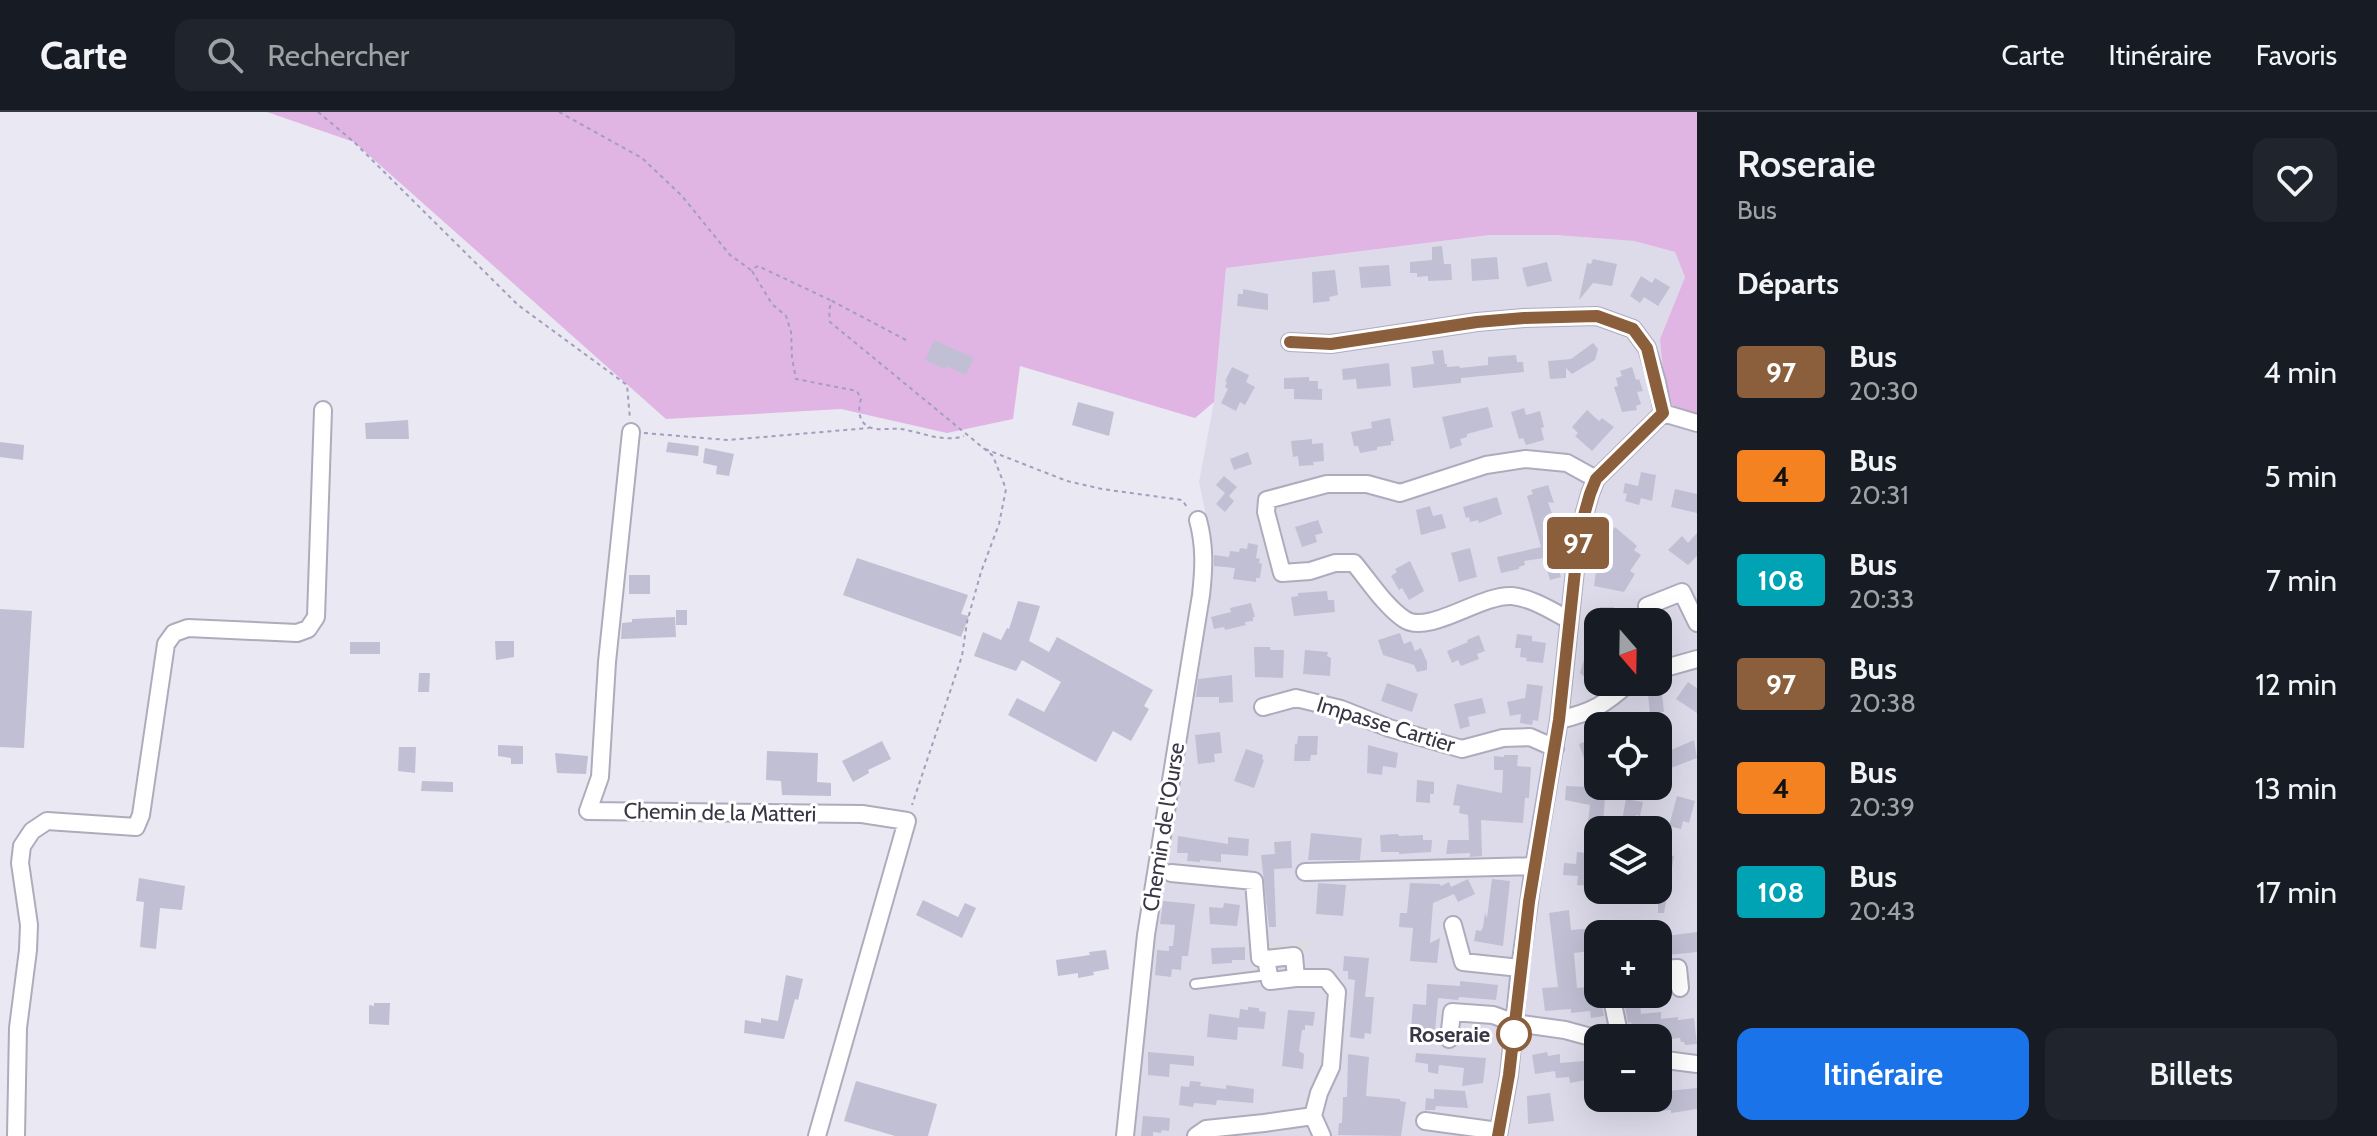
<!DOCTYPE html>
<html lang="fr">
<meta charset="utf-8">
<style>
:root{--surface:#171b24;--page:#20242c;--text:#f1f3f6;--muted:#9ea1a6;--line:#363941;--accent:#1a73e8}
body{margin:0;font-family:Cabin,sans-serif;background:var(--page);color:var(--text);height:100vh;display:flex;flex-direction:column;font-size:30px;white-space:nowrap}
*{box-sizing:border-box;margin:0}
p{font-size:26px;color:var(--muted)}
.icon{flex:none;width:44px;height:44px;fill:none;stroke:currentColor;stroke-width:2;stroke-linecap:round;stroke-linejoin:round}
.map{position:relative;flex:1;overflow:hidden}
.side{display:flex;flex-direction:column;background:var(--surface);width:680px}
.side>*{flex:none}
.badge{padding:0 16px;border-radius:6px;font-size:28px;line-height:52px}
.needle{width:52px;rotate:160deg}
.controls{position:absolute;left:1584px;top:496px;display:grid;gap:16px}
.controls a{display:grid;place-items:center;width:88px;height:88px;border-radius:16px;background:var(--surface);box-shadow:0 8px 32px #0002;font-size:40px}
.map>.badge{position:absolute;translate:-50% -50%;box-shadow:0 0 0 4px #fff}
h2{padding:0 40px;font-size:30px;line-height:72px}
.round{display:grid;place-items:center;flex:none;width:84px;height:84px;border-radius:16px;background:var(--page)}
.head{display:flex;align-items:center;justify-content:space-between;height:136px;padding:0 40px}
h1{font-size:38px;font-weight:600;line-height:60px}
.button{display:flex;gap:16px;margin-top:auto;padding:16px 40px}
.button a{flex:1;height:92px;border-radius:16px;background:var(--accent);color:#fff;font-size:32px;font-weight:600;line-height:92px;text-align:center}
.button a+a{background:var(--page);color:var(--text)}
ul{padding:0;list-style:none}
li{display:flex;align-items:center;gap:24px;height:104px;padding:0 40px}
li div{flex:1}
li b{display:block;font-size:30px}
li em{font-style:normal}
li .badge{min-width:88px;font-weight:700;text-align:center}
header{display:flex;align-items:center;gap:48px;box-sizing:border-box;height:112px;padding:0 40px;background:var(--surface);border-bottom:2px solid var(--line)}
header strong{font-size:38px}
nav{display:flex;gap:44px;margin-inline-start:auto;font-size:28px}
.search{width:560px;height:72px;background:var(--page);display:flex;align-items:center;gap:20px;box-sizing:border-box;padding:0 28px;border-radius:16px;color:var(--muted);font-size:30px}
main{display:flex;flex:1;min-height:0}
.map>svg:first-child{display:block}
</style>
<header>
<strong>Carte</strong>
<div class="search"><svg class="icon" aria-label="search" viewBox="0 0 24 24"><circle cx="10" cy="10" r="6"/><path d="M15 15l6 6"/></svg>Rechercher</div>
<nav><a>Carte</a><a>Itinéraire</a><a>Favoris</a></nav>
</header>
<main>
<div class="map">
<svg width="1697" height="1024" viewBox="0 0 1697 1024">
<rect width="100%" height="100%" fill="#eae8f2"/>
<!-- residential -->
<path fill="#dddbea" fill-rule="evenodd" d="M1490,123H1556L1634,129L1675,140L1685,165L1660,227L1697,303V1024H1129L1151,817L1213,437L1199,370L1214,290L1226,156ZM1598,510H1658V570H1598ZM1598,614H1658V674H1598ZM1598,718H1658V778H1598ZM1598,822H1658V882H1598ZM1598,926H1658V986H1598Z"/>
<!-- green -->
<path fill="#e0b5e3" d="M267,0H1697V303L1667,296L1660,227L1685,165L1675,140L1634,129L1556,123H1490L1226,156L1214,290L1195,306L1020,254L1013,307L947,321L841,297L666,307L354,30Z"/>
<!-- parking -->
<path fill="#dddce1" d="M1310,829L1311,839L1264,842L1263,833Z"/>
<!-- building -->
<path fill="#c1bfd3" d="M1442,134L1444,152H1451L1452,168L1428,169V164L1417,165V161H1410V150L1432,148V135Z
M1497,145L1499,167L1472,169L1471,147Z
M1593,147L1617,152L1612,174L1593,171L1579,188L1587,151L1591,152Z
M1547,150L1552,169L1527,175L1522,156Z
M1389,153L1391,174L1361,176L1359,155Z
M1335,158L1338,183L1329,185L1330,189L1313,191L1312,160Z
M1641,164L1652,171L1655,166L1670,175L1658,194L1644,185L1640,191L1630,184Z
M1243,177L1268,182V198L1237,194L1238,182H1243Z
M934,228L974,246L966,263L947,254L945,257L925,248Z
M1593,231L1598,237L1595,248L1572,262L1566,256V266L1550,267L1548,249L1571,247Z
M1443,238L1445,252H1447V255L1459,254L1460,256L1488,253V245L1516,243L1517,250H1523L1524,260L1461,266V271L1413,276L1411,255L1434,252L1432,239Z
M1389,251L1391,274L1357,277L1356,267L1343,268L1342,257Z
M1232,255L1249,263L1246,270L1255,275L1245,293L1240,290L1236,299L1221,291L1228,277L1225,275L1227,270L1225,269Z
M1632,255L1636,268L1639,267L1643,279L1637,280L1641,292L1636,294L1637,298L1622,300L1614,275L1618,274L1616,266L1622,264L1620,259Z
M1309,265V269H1318V277H1322V288L1294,287V277H1284V266Z
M1078,290L1114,300L1109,324L1072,313Z
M1488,295L1493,315L1467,322V325L1460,327L1462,333L1450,337L1442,305Z
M1524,296L1526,303L1540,299L1544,315L1541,316L1544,328L1526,333L1523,326L1519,327L1511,300Z
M1587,298L1599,309L1602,306L1614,315L1592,339L1575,324L1578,321L1572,315Z
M1390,306L1394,329H1391V333L1377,335V338L1360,341L1358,334H1354L1351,320L1372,316L1371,310Z
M408,308L409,327H366L365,311Z
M1312,327V332L1323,331L1324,349L1313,350L1314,353L1299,354L1298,344L1293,345L1291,329Z
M0,330L24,333L23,348L0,345Z
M668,330L699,334L698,344L666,340Z
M705,336L734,342L729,364L716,362L717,354L703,351Z
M1248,340L1252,352L1234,358L1230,347Z
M1641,360L1656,363L1652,389L1641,386L1639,393L1625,389L1627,382L1623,381L1625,371L1638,374Z
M1224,364L1237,375L1229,384L1234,389L1225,400L1216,392L1225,381L1216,373Z
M1548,373L1554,391L1548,390L1558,419L1554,420L1562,454L1558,455L1561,465L1550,468L1544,446L1524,449L1525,453L1519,455V457L1501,461L1497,445L1541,435L1527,384L1533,382L1531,378Z
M1675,377L1697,382V401L1671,395Z
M1497,385L1502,402L1479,411L1478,408L1470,410L1469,405L1466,406L1463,395Z
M1430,394L1433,404L1442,402L1446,416L1421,423L1416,398Z
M1318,408L1323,421L1315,423L1317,430L1302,435L1295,415Z
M1615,415L1637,434L1634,438L1641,443L1630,459L1635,462L1624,480L1594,474L1599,438Z
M1697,421V444L1688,453L1668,438L1682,424L1688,431Z
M1248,431L1258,433L1256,446L1260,447L1259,451L1262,452L1260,466H1256V470L1233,467L1235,456L1214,454V443L1229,445L1230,439L1239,440L1240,436L1247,437Z
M1470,436L1477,465L1459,470L1451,441Z
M857,446L968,483L961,502L969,504L961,525L843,483Z
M1410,449L1424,479L1409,488L1402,476L1399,478L1391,464L1397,460L1395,457Z
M629,463H650V482H629Z
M1327,479L1328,488H1334L1335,500L1294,504L1291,485L1298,484V481Z
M1018,489L1040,494L1029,529L1049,540L1057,525L1153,578L1144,594L1149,597L1131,629L1113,619L1096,650L1008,603L1017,586L1044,600L1061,570L1022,548L1016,559L974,544L983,520L1001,528L1007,516L1009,517Z
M1251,491L1255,505H1253V509L1245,510L1246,513L1225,518L1224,515L1214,517L1211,505L1231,500L1230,496Z
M1600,495H1614V510H1599Z
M0,497L32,499L24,636L0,635Z
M676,498H687V513H676Z
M675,505L676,525L621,527L622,511L632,510V507Z
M1400,521L1404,532L1411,529L1415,539L1421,536L1427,550V558L1417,560L1414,553L1383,543L1378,528Z
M1517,522L1532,524V529L1546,531L1543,551L1526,549L1527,546L1520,545L1521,536H1515Z
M1479,523L1485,539L1477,542L1479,547L1461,554L1458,548L1452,551L1447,539L1468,530L1467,528Z
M495,529H514V545L496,548Z
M350,530H380V542H350Z
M1598,530V565L1592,572L1580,561L1584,547Z
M1254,535H1270V538H1284L1283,566L1255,565Z
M1305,538L1328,540L1327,544L1331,546L1330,564L1303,562Z
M419,561H430L429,580H418Z
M1232,563L1233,590L1219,591V585H1196L1198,567Z
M1688,570L1697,576V601L1676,587Z
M1387,571L1418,582L1412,600L1381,589Z
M1527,572L1543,574L1538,609L1533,608L1532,613L1520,611L1521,602L1510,604L1507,590L1525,586Z
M1662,582L1664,600L1650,602L1648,583Z
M1482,586L1486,601L1468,605L1470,614L1460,617L1454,592Z
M1220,620L1222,641L1214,642L1215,650L1198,652L1195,623Z
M1298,624H1318L1317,643H1311L1310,649H1294L1295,632H1297Z
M1598,624V646L1585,649L1579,632Z
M1694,628L1697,646L1668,657L1662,642Z
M882,629L891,647L868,658L869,661L853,670L842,649Z
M498,633L523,634V652H511V646L498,644Z
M1368,633L1398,641L1396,656L1383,654L1382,663L1367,661Z
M399,635H416L415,661L398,659Z
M1246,637L1263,643L1262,647L1264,648L1254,676L1234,669Z
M767,639L818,641L817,670L831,671V684L782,683L781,669L766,668Z
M555,641L588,644L586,662L557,661Z
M1504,643H1518L1517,654L1531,655L1529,686H1525L1523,711L1481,708L1482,744L1470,745V741L1446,742L1448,728H1469L1468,703L1459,701L1460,694L1453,693L1457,672L1502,681L1503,658H1494V644L1504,645Z
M1417,668L1434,670V682H1430V691L1416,690Z
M422,669L453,670V680L421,679Z
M1589,673L1606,674L1603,710L1588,709L1590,693L1565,688L1566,674L1588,675Z
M1677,684L1695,689L1689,711L1683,709L1681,717L1669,714Z
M1626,687L1643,690L1640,704L1636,703L1634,713L1622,709Z
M1311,721L1362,726L1360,748H1308Z
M1398,722L1399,724L1423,723V728H1432L1431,740L1399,742V740H1381L1380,723Z
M1178,724L1228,732V725L1249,727L1248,744L1221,742V750L1200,748V750L1187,749L1188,741H1177Z
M1291,729L1292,756L1274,757L1276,815H1269L1261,743L1275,742L1274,730Z
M1577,740L1594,742L1591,774L1577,773L1578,764L1563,763L1564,751L1576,752Z
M1658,741L1674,744L1664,801H1658Z
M139,766L185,774L182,798L160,796L156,837L140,835L144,790L136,789Z
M1468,767L1475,782L1458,790L1454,782L1433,791L1430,831L1440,826L1437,851L1410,849L1413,816L1399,815L1400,801H1407L1410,771L1440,772L1441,774L1449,770L1451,775Z
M1492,767L1510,769L1503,834L1474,829L1476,818L1481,819L1483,815L1485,801L1487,806Z
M1318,771L1346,773L1343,804L1316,802Z
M923,788L958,805L965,791L976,796L962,826L916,803Z
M1163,789L1195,792L1188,844H1182L1181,858L1172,857L1171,865L1155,863L1157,838L1169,839V834H1173L1175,813L1160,812Z
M1224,791L1240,793L1237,814L1210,812L1209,795L1223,796Z
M1569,798L1571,818L1594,816L1595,823H1598V838L1574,841L1577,876L1587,875L1588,881L1594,880L1595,884L1600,883L1604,904L1591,906L1590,899L1571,901V897L1545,899L1542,876L1558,875L1549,801Z
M1697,820V840L1658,844V825Z
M1245,835V848H1232V851L1212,852L1211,836Z
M1106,838L1109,857L1093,860L1094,863L1078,866V861L1058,864L1056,848L1090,843L1089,840Z
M1344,844L1369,846L1365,885H1374L1371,922L1365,921L1364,927L1350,925L1355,868L1348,867V859H1343Z
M786,863L803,867L798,888L795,887L784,927L744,921L745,908L761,911V906L778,909Z
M1460,869L1498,873L1496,888L1459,885L1458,888L1438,886L1434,931L1410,929L1413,892L1426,893L1427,872L1460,874Z
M374,891H390L389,913L369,912V893L374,894Z
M1640,892L1641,902L1661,900V907L1678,905V908L1694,906L1697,932L1685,933L1684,930H1681L1680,926L1658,928V921L1643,922V914H1632L1631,910L1628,911L1625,894Z
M1248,895L1259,896V899L1266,900L1264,917L1238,915L1237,928L1207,925L1209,902L1239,906L1240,897L1248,898Z
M1288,898L1315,900L1313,914L1305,913V918H1302L1299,939L1304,942L1303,957L1282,954Z
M1148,940L1194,944V954L1170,952L1169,965L1148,963Z
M1547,940L1548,944L1560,942V951L1584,949L1586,968L1570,971L1569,965L1556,966L1555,959L1535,962L1532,943Z
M1416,941L1486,946L1483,971L1462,974L1464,956L1439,953L1438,962L1428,960V952L1415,950Z
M1348,942L1369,945L1366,984L1400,987V989L1406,990L1401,1024L1338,1023L1339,1011H1342L1343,985H1347Z
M856,969L937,992L928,1024H895L844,1009Z
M1190,969L1201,970L1200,974L1226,977V973L1254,977L1253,991L1217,988L1216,993L1194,991L1193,995L1179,993L1181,974L1189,975Z
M1697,976V997L1671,1001V998L1652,1000V997L1614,998L1613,986H1658V980Z
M1434,977L1465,979L1468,996L1436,994L1435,998H1425L1426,986L1434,987Z
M1550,981L1554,1009L1528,1012L1527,984Z
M1143,1004L1170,1006L1169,1019L1162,1018L1161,1021L1153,1020V1024H1141Z"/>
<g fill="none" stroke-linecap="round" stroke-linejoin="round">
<defs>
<path id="lane" d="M1195,872L1268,863"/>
<path id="street" d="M1290,230L1331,232L1477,210L1524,206L1597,204L1633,217L1647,236L1657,270L1663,301L1596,367L1590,382L1579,421L1559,608L1533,761L1520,856L1509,963L1498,1024
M1663,301L1697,311
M631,320L607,550L600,665L588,699L862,702L907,709L817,1024
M1647,494L1682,480L1697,511
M1569,508C1552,499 1532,486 1512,484C1481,482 1428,524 1404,507C1385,494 1369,469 1354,451H1335L1310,459L1282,461L1266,400L1267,388L1327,372H1367L1400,381L1486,353L1526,347L1567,351L1596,367
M1658,558L1697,547
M1263,595L1296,586L1341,597L1389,616L1462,637L1503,626L1530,625L1555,636
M1559,608C1593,600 1604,593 1630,570
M1305,760L1534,754
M1171,761L1254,769L1260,846L1266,847
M1453,813L1463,850L1520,856
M1658,857L1678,856L1680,876
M1296,866L1294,844L1266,847L1270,869L1296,866H1326L1337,880L1331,955L1319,981L1313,1004L1322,1024
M1611,882L1620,926
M1449,927L1452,900L1493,903L1515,911L1565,918L1598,927
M1658,947L1697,952
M1425,1009L1498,1019
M16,1024L18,916L28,838L29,813L20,751L22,734L32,719L47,709L136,715L141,703L166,532L174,521L188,516L297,521L308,517L316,505L323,298
M1125,1024L1146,823L1201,483C1204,456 1205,434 1198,408
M1196,1024L1206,1017L1264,1011L1313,1004"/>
</defs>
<!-- lane casing -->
<use href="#lane" stroke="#aeabbd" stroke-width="12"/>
<!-- street casing -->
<use href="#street" stroke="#aeabbd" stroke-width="20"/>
<!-- path -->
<path stroke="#a29ebd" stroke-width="2" stroke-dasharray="4 4" stroke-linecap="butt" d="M318,0L354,30L518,193L627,273L630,307
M559,0L642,46L682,84L730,143L751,158L758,154L830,188
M752,159L772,192L786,204L791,220L792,246L796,267L857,279L861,287C858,296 858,310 869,315C877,319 891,316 901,317C921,320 943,331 964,324
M906,228L832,189L829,198L830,210L993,344L1006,377L999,412L981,460L967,510L962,544L912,693
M644,321L728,328L869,316
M985,337L1067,369L1102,377L1182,388L1187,395"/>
<!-- lane -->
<use href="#lane" stroke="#fff" stroke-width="8"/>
<!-- street -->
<use href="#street" stroke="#fff" stroke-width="16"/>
</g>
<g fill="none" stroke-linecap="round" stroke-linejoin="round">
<defs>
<path id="line" d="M1290,230L1331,232L1477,210L1524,206L1597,204L1633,217L1647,236L1663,301L1596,367L1590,382L1579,421L1559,608L1529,790L1509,963L1498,1024"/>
</defs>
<!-- line casing -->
<use href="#line" stroke="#fff" stroke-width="18"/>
<!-- line -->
<use href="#line" stroke="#8b5e3c" stroke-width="12"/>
</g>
<!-- markers -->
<circle fill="#fff" stroke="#8b5e3c" stroke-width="4" cx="1514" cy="922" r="16"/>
<g text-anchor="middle" stroke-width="6" stroke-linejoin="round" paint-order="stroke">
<!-- street labels -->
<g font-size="22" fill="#393745" stroke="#fff">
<text transform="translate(1386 612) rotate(17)" y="8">Impasse Cartier</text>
<text transform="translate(720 700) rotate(1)" y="8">Chemin de la Matteri</text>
<text transform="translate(1163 715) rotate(-81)" y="8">Chemin de l'Ourse</text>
</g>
<!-- stop labels -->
<g font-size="22" font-weight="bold" fill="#393745" stroke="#fff" text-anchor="end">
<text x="1490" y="930">Roseraie</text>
</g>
</g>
</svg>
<div class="controls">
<a><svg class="needle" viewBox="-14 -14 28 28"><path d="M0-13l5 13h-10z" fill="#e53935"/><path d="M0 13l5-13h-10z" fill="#9ea1a6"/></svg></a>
<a><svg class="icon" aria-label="locate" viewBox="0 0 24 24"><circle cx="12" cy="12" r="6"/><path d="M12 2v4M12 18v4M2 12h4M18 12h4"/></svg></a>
<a><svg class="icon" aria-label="layers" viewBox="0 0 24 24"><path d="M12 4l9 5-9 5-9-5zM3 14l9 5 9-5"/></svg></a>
<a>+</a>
<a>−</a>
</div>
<b class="badge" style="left:1578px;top:431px;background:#8b5e3c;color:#fff">97</b>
</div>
<section class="side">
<div class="head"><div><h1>Roseraie</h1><p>Bus</p></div><a class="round"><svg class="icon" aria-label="heart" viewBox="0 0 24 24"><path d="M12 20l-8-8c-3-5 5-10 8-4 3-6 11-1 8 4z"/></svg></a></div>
<h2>Départs</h2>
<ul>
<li><span class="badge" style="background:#8b5e3c;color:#fff">97</span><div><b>Bus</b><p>20:30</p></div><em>4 min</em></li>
<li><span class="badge" style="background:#f58220;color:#111">4</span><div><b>Bus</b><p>20:31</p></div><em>5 min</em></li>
<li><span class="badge" style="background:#00a3b4;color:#fff">108</span><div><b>Bus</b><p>20:33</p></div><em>7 min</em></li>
<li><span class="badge" style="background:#8b5e3c;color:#fff">97</span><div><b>Bus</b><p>20:38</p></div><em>12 min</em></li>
<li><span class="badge" style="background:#f58220;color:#111">4</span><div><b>Bus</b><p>20:39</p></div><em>13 min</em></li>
<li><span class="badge" style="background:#00a3b4;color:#fff">108</span><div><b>Bus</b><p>20:43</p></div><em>17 min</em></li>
</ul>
<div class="button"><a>Itinéraire</a><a>Billets</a></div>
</section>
</main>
